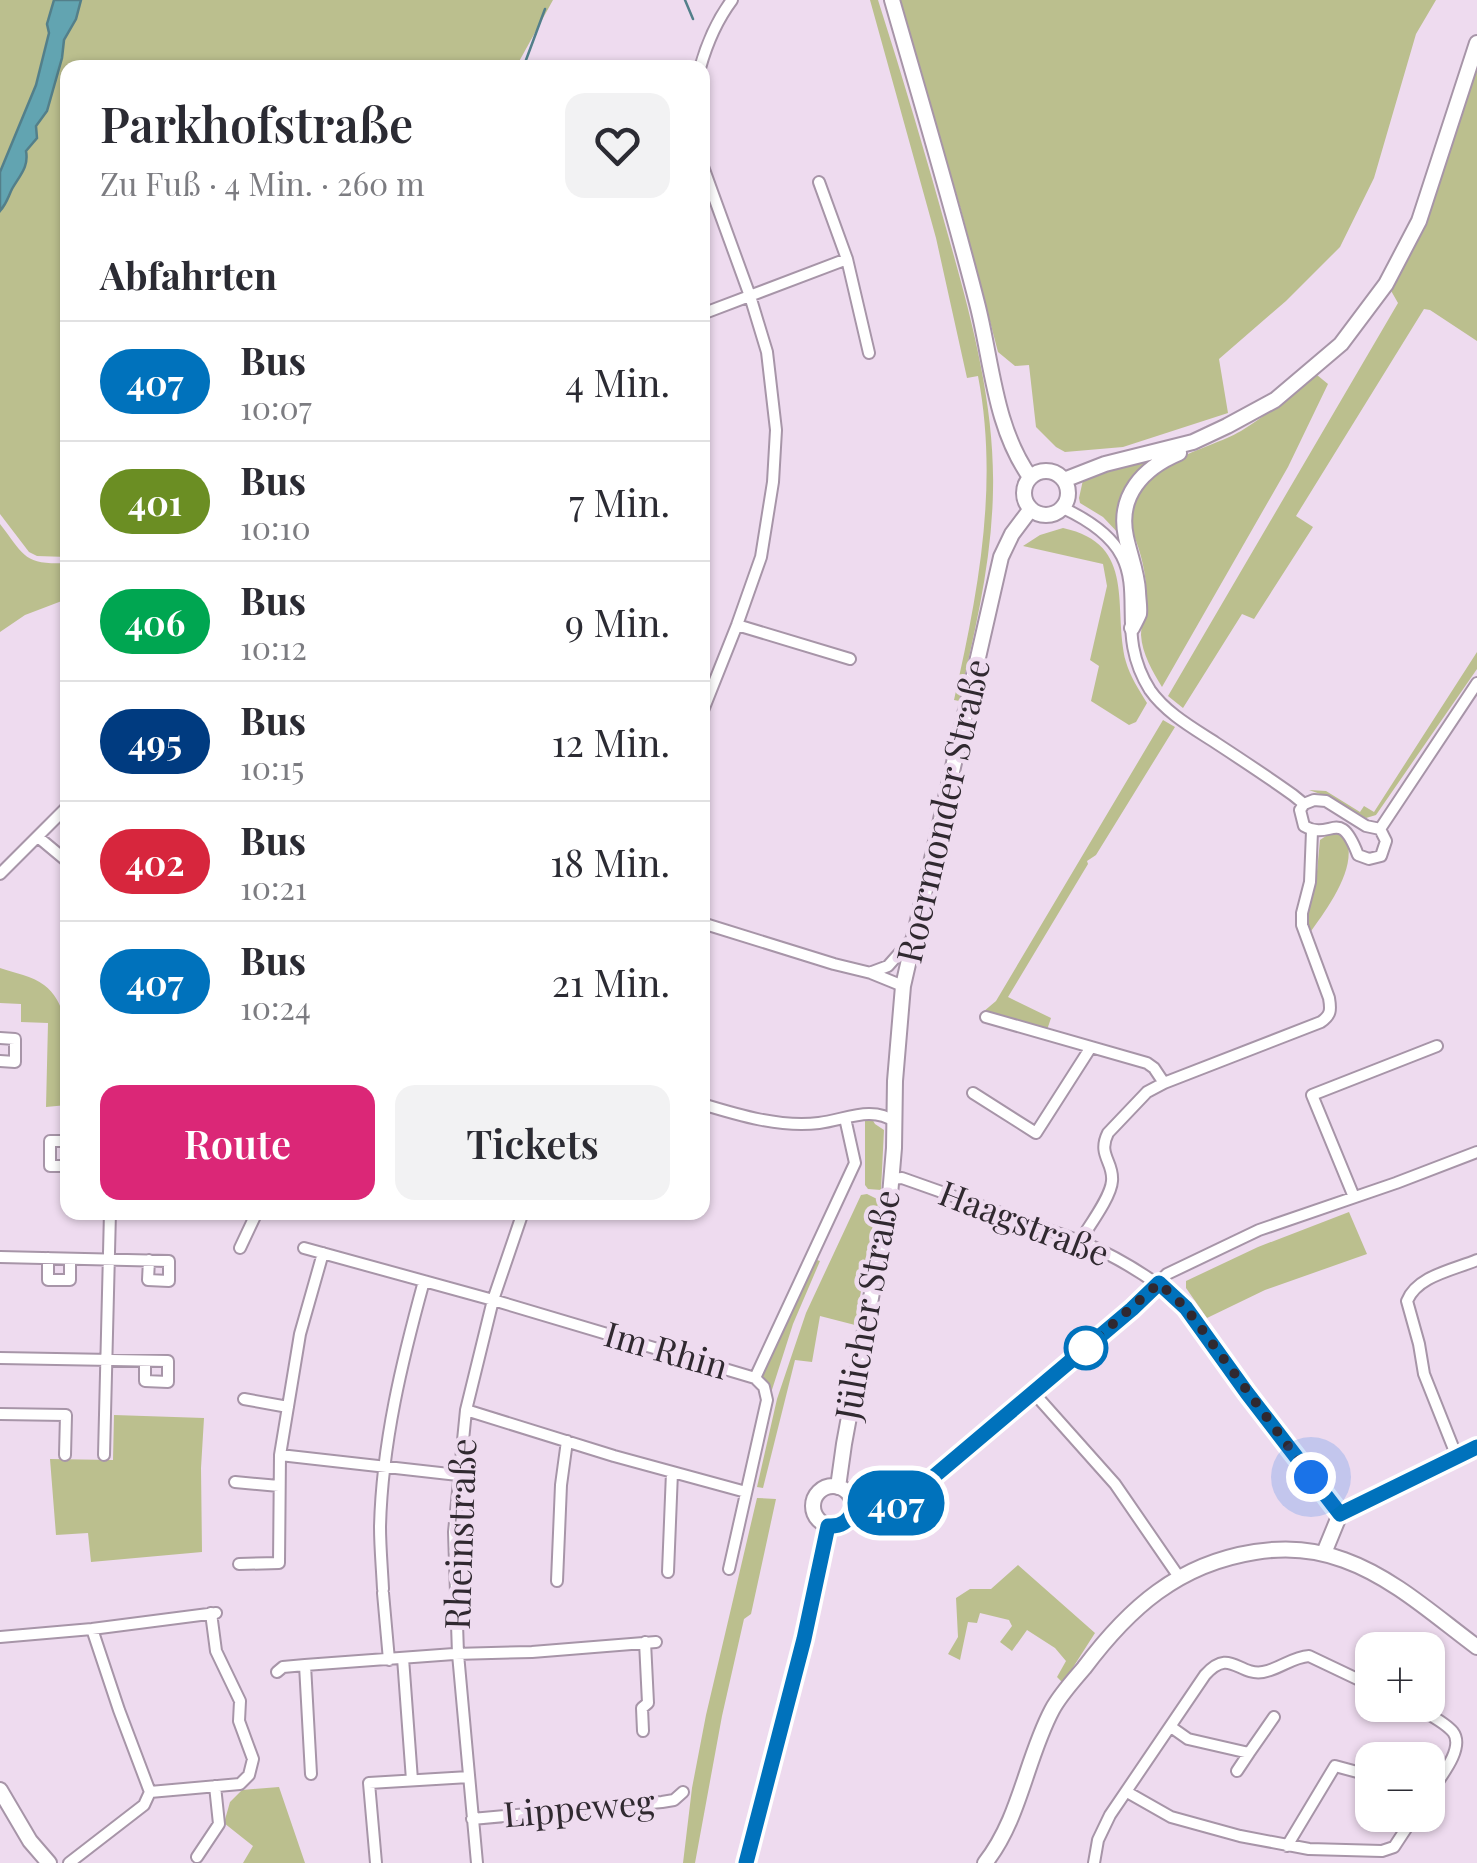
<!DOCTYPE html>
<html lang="de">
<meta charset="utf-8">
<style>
:root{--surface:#fff;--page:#f2f2f3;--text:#2b2b33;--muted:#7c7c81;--line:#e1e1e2;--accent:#db2777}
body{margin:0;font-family:"Playfair Display",serif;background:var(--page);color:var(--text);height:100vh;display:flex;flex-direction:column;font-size:38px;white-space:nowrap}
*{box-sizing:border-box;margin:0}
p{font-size:32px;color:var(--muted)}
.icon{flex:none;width:55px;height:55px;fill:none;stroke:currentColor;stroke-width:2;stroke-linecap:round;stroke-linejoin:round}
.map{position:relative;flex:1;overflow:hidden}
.drawer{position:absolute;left:60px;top:60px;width:650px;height:1160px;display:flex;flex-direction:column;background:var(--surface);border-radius:20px;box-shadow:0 2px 8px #0004}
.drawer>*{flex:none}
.badge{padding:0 20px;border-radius:32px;font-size:35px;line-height:65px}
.fabs{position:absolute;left:1355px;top:1632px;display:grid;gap:20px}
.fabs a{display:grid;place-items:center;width:90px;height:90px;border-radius:20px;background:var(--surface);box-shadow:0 2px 8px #0004;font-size:50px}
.you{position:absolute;width:50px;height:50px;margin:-25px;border:8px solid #fff;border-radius:50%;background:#1a73e8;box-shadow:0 0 0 15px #1a73e833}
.map>.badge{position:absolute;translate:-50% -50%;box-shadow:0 0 0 5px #fff}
h2{padding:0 40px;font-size:38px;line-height:90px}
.round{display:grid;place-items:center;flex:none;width:105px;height:105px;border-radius:20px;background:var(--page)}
.head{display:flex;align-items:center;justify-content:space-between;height:170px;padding:0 40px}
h1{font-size:48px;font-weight:600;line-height:75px}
.button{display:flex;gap:20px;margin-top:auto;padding:20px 40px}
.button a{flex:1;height:115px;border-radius:20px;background:var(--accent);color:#fff;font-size:40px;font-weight:600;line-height:115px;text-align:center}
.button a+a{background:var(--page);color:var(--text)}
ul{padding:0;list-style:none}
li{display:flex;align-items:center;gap:30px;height:120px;padding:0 40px;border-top:2px solid var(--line)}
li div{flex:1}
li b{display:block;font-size:38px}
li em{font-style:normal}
li .badge{min-width:110px;font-weight:700;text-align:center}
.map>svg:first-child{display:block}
</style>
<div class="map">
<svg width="1477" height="1863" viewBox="0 0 1477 1863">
<rect width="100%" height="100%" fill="#eedbef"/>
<!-- green -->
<path fill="#bbbf8e" d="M0,0H553L516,67L68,68L67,557L37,556L29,552L0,514Z
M870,0H878C903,78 926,156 948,235C971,316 995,405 993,490C992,561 975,631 959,701L954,700C978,593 999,485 978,376L967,378L936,238Z
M900,0H1436L1416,34L1374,178L1340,247L1286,301L1219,359L1228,413L1123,447L1065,452L1056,447L1036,427L1029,365L1015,366L998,352L961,210Z
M1477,67V341L1430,310L1424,309L1296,516L1313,527L1254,619L1242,614L1183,708L1168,696L1398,303L1390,289L1438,182Z
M1317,375L1328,384L1288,467L1162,687C1153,672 1142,654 1141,635C1141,625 1146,614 1146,604C1148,580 1142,555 1133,533L1128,532C1129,525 1128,516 1129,509C1138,462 1206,451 1241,431C1267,415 1292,393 1317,375Z
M1144,461L1147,466L1120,535L1103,517L1080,503L1079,498L1083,480L1119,466Z
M0,524C25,556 23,565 68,563L67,571H65L67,574V599L25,615L0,632Z
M1063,528C1138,544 1112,608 1126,662C1130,676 1139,690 1147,703L1136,722L1129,725L1091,701L1099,666L1090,660L1107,586L1103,564L1023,546L1040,535Z
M1477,652V669L1376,815L1366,818L1326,796L1309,790L1326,791L1360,812L1364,806L1374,812Z
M1163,720L1175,727L1096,855L1087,861L1088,864L1008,997L1051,1018L1047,1030L983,1012L996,1001Z
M1332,832L1345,836C1360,866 1326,910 1309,934L1305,923L1316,882L1320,840Z
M0,968C14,973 33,976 44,985C76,1008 68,1071 67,1105L46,1107L48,1023L21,1022V1004L0,1003Z
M865,1119H872L875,1124L884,1130L881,1190L868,1189L865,1185Z
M867,1194L879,1200L873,1224L855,1325L820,1316L812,1362L795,1360L763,1488L757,1487L777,1399L806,1313L861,1195Z
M1349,1212L1367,1254L1265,1290L1207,1318L1186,1288V1281L1258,1247Z
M814,1259L820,1261L793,1324L770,1396L760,1373Z
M114,1415L204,1418L201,1468L202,1552L91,1562L88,1533L56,1535L50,1459L113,1460Z
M757,1498L776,1499L751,1614L744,1619L722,1716L695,1863H683L692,1788L706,1715Z
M1018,1565L1095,1633L1063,1683L1057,1677L1066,1661L1055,1648L1027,1630L1012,1651L1000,1642L1012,1626L1009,1620L980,1613L977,1623L968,1622L960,1660L948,1654L958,1637L956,1598L970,1589H991Z
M279,1787L305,1863H243L253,1846L224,1823L230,1802L242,1790Z"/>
<!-- water -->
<path fill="#62a4b1" stroke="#537f8a" stroke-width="2.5" d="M54,0H81L76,19L64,40L62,58L47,111L36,126L37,138L26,151C29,167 20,175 12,189C8,197 7,203 0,211V172L36,85L49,33L47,24Z"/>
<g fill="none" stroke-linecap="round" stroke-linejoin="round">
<!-- stream -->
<path stroke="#537f8a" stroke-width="2.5" d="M685,0L693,19
M523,68L545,9"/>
<defs>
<path id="street" d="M700,68C707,43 717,20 732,0
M702,164L750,296L767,352L776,430L773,482L761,557L737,625L702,713
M819,182L847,259L869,353
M702,314L847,259
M1063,508C1174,560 1102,614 1150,690C1166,713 1193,728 1216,743C1242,760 1268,777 1293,795L1304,804
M737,625L850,659
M1314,800L1326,801L1366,826L1380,829L1386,841L1381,856L1369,859L1358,855C1339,805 1332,842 1304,826L1300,810L1304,804Z
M1380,829L1477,683
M38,837L68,862
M0,874L68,806
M702,923L834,964L871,973L903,986
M872,972L888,966L912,939
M986,1017L1147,1063L1154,1068L1164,1083
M0,1038L15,1039V1062L0,1061
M973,1093L1036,1133L1091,1047
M702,1104C738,1115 781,1128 819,1123C845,1120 872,1105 895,1122
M68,1141H50V1166H68
M891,1179L902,1178L1080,1241C1120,1258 1153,1278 1186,1307L1340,1514
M1354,1197L1312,1095L1437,1046
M1080,1241C1089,1226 1111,1197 1112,1181C1114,1162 1097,1155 1108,1133L1147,1092L1164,1083L1321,1022C1331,1015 1331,1010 1329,998L1302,925V913L1310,882L1312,831
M240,1248L257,1212
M304,1248L493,1300L755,1378L855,1163L845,1118
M0,1257L169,1261V1281L148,1280L149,1260
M48,1258V1280H70V1259
M0,1358L168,1361V1382L145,1381V1361
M1033,1392L1115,1484L1179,1577
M244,1399L288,1407
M466,1410L614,1456L746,1492
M0,1414L66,1415L65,1455
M104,1455L110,1212
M280,1455L458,1475
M1457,1457L1424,1374L1419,1344L1407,1301C1417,1276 1453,1270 1477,1260
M235,1482L279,1486
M853,1510C879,1512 898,1504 919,1489L1132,1309L1167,1274L1259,1230L1396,1183L1477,1152
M239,1564L279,1563L280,1455L300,1334L323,1253
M729,1569L767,1400L764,1387L755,1378
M668,1572L672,1472
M557,1581L561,1485L567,1441
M383,1589C382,1568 380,1547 380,1527C382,1443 402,1361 424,1281
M383,1593L389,1660
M92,1629L119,1710L150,1792
M0,1637L92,1629L216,1613
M403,1658L412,1780
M305,1665L311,1774
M277,1672L283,1667L305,1665L454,1654L532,1652L656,1642
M1413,1705C1425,1713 1444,1721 1453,1732C1466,1749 1437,1781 1428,1796
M1171,1727L1188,1739L1249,1753L1274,1717
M643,1731L642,1708L648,1703L645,1642
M1237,1771L1249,1753
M1127,1792L1171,1817L1240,1836L1309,1849L1382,1851L1394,1847L1415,1815
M472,1819L662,1802L674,1800L683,1792
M1287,1846L1335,1766L1361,1773
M197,1857L219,1824L215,1786
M69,1863L144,1805L150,1792L240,1784L249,1775L253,1759L239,1721L240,1701L216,1651L211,1613
M376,1863L369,1783L469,1777
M477,1863L458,1654L454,1532L466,1410L493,1300L523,1212
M1094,1863L1098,1840L1110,1815L1205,1675C1230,1647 1238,1676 1263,1672C1280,1669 1292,1657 1309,1656L1372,1686"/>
<path id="secondary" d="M892,0C921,101 951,201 977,303C992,361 994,426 1030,477
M1024 493a22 22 0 1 1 44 0a22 22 0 1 1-44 0Z
M1064,480L1105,464L1193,442L1227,426L1275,400L1341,344L1386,284L1419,221L1477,43
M1132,628C1134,624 1137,619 1139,614C1140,607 1138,598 1138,591C1137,572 1130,556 1126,537C1117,496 1143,468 1179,453
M813 1506a20 20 0 1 1 40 0a20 20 0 1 1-40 0Z
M838,1487L844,1444L890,1195L894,1148L895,1081L903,986L1001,557L1012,534L1030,510
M1324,1553L1340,1514L1477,1447
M0,1790L30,1841L49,1863
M746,1863L804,1639L828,1526
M985,1863C1020,1819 1026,1759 1052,1710C1060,1695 1073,1681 1084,1668C1129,1608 1178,1564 1255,1552C1285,1547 1315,1549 1344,1560C1394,1578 1435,1616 1477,1647"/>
</defs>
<!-- street casing -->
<use href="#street" stroke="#a795a8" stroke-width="14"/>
<!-- secondary casing -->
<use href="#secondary" stroke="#a795a8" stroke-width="18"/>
<!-- street -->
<use href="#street" stroke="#fff" stroke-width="10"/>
<!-- secondary -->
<use href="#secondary" stroke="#fff" stroke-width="14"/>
</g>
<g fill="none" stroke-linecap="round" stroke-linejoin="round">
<defs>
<path id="line" d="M746,1863L804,1639L828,1526C840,1527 849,1522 853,1510C879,1512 898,1504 919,1489L1132,1309L1159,1283L1186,1308L1247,1393L1340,1514L1477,1447"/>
</defs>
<!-- line casing -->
<use href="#line" stroke="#fff" stroke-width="22"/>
<!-- line -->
<use href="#line" stroke="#0072bc" stroke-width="15"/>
<!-- walk -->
<path stroke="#302930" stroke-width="10" stroke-dasharray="0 18" d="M1086,1348L1159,1283L1186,1308L1311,1477"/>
</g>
<!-- markers -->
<circle fill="#fff" stroke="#0072bc" stroke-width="5" cx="1086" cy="1348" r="20"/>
<g text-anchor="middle" stroke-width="9" stroke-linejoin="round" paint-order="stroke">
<!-- street labels -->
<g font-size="35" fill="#302930" stroke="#eedbef">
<text transform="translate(944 811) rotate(-77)" y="12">Roermonder Straße</text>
<text transform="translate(1024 1224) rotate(21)" y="12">Haagstraße</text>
<text transform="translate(868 1305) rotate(-80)" y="12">Jülicher Straße</text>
<text transform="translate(666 1351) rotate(16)" y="12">Im Rhin</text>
<text transform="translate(461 1534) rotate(-88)" y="12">Rheinstraße</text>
<text transform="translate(579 1809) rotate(-5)" y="12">Lippeweg</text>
</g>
</g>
</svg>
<div class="fabs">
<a>+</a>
<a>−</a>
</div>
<div class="you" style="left:1311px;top:1477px"></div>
<b class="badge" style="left:896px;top:1503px;background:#0072bc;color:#fff">407</b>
<section class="drawer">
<div class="head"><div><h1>Parkhofstraße</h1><p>Zu Fuß · 4 Min. · 260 m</p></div><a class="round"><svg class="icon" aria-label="heart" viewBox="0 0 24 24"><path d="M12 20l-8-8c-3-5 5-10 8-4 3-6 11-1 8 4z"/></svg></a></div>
<h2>Abfahrten</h2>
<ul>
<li><span class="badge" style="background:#0072bc;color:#fff">407</span><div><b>Bus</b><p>10:07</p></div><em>4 Min.</em></li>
<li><span class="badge" style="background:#6b8e23;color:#fff">401</span><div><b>Bus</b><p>10:10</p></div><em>7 Min.</em></li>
<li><span class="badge" style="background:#00a651;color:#fff">406</span><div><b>Bus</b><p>10:12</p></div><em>9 Min.</em></li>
<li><span class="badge" style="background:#003b80;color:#fff">495</span><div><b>Bus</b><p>10:15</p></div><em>12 Min.</em></li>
<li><span class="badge" style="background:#d7263d;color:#fff">402</span><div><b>Bus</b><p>10:21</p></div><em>18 Min.</em></li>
<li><span class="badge" style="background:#0072bc;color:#fff">407</span><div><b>Bus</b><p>10:24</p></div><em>21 Min.</em></li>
</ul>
<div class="button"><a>Route</a><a>Tickets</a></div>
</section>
</div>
